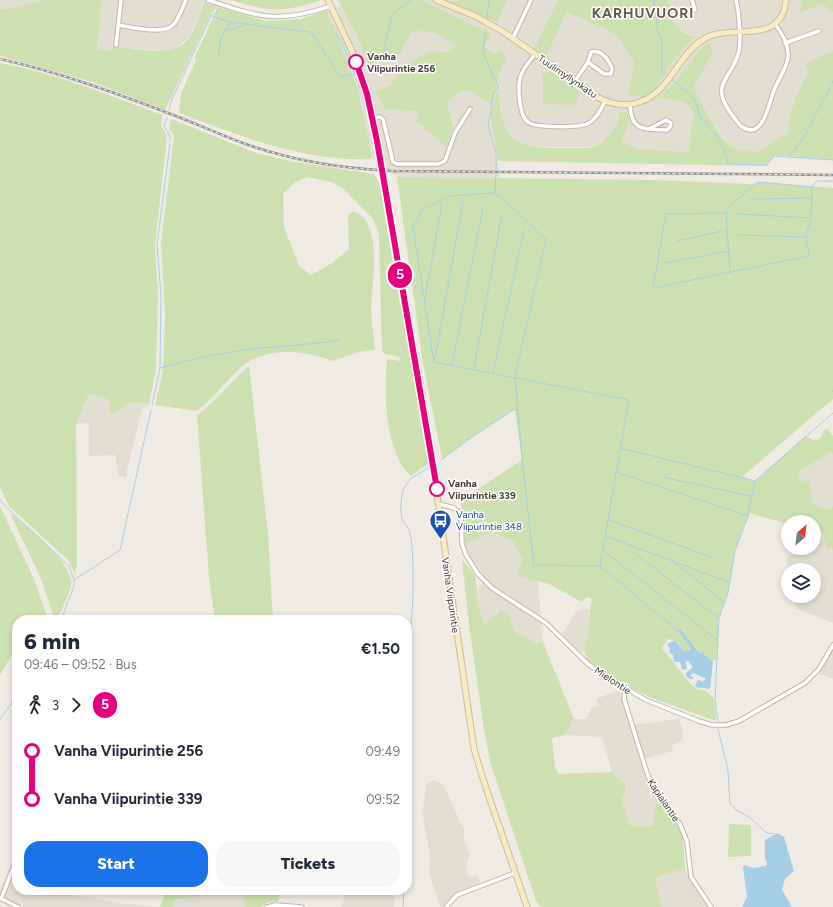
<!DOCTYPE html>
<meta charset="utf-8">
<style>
:root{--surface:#fff;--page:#f6f6f7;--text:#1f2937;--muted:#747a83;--accent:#1a73e8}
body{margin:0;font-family:Figtree,sans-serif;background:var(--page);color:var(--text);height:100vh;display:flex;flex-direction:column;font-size:15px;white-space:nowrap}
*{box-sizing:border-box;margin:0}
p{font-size:13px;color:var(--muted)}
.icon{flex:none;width:22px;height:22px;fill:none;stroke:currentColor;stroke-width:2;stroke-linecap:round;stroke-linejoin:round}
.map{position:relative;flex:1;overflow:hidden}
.details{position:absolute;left:12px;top:615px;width:400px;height:280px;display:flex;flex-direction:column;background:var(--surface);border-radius:16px;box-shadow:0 2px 6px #0003}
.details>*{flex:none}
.badge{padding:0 8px;border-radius:13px;font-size:14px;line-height:26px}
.needle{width:26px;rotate:28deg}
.tools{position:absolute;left:781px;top:515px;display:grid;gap:8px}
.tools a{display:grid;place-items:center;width:40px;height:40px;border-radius:50%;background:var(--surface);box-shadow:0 2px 6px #0003;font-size:20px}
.map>.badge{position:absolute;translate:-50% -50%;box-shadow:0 0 0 2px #fff}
.legs{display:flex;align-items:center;gap:6px;height:44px;padding:0 12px;font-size:13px}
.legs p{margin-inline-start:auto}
.summary{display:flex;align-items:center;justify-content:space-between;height:68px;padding:0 12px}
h1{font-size:22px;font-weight:800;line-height:30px}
.primary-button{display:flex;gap:8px;margin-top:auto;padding:8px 12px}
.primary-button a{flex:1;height:46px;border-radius:16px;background:var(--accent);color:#fff;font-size:16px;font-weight:800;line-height:46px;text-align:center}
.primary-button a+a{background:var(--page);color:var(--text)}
ul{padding:0 12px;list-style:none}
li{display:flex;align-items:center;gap:14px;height:48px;font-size:15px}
li i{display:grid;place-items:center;width:6px;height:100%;margin:0 5px;background:currentColor}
li i::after{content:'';width:10px;height:10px;margin:-5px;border:3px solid;border-radius:50%;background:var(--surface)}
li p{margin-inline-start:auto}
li:first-child i{background:linear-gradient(#0000 50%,currentColor 0)}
li:last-child i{background:linear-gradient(currentColor 50%,#0000 0)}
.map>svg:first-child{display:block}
</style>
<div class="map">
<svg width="833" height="907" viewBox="0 0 833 907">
<rect width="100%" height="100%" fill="#f0ece4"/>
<!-- residential -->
<path fill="#e3ded2" d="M0,0H43L15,8L0,9Z
M102,0H206L190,37L174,49L160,51L113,46V51L97,49Z
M422,0H459L451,2L496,23L507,0H558L535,49L546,57L567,12L615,34L634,63L628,96L654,91L671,64L695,38L677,28L668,0H801V13L822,4L833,13V51L805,63L809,72L793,104L788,122V133L758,153L735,149L724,138L704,111L694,87L713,53L681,74L659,98L685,102L694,114L688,152L637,149L621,141L607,137L592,147H535L518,142L511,135L503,123L497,87L490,116L500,178L397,177L372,159L358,89L327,10L341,6L358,38L369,65L382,60L397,59L411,33L425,30L439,35L456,46L447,52L432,51L402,68L391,85L385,110L418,111L453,126L447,104L458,93L468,90L492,105L499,73L506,58L493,54L484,45L492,34Z
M89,392L110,400L111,413L123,405L132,402L149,404L142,409L127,470V477L118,476L115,455L89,456V423L76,424Z
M829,452L833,454V506L828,510L813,504L809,483L797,479L801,470L822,458Z
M814,531L823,533L827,549H833V623L797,609L794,596H814V570H788L786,557L793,555L795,548H814Z
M493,532L513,541L522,559L517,575L538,582L543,642L536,644L514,631L510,616L484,623L479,607L478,589L486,578L470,559L465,544Z
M584,609L590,610V623L584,651L581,653L562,634L574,615L579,610Z
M833,648V679L819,674Z
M619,690L630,725L679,719L683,730L682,740L672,746L673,751L640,760L648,782L662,803L656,804L654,826H630L622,798L625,792V784L612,772L602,737L565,735L574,719H586L592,707H597L596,699Z
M434,780L443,784L464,830V842L470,853L466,866L469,876L478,875L480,883L455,893L445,907H440L429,873L430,855L424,824L423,810L426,784Z
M17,848V890H67V894L120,903L160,907H24L0,896V890Z
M685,869L709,907H661L656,880L660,876Z
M204,890H241L245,907H174L175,901L205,895Z
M348,890H395L394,907H341Z"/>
<!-- green -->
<path fill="#cce1af" d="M43,0H102L97,49L112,51L113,46C136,48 174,60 190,37C196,27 200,13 205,2L217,6L210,16L165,110L92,82L0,56V9L15,8Z
M231,0H321C283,13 270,12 231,0Z
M338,0H422L492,34L484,46L493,54L501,50L506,58L499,73L492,105L468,90L458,93L447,104L453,126L446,147L416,121L418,111L385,110L376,92L391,85L402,67L417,58L432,51L447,52L456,46C439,35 432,28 411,33L397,59L382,60L369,65L358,38Z
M459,0H507L497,23L450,2Z
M558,0H668C674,20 673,31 695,37L671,64L654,91L643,97L628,96L634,63L615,34L567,12L546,57L534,49Z
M801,0H833V13L822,4L800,13Z
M218,7L265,21L301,19L327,10L358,89L372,159C304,162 241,136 179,113L181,94L196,60L195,57Z
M710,43L713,53L694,87C701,103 720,142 736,149C742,151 751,151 758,152L788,133C788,110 798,92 809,72L805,63L833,51V160L775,155L767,166L498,161L490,116L498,86C500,102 499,122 511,135C516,142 526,145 535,147C542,148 588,149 593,147C606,141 619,126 620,112H627L629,123L622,141L637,149L688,152L694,113L685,102L659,98L681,74L703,46Z
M0,63C56,73 109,95 162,115L161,125L167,136L155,246L158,295L156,368L149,404C134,402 127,399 117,413H110V400L89,393L76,424L77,563L75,574L68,560L9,506L0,487Z
M551,70L581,91L574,105L543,104V75Z
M171,119L256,153L295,162L374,174L380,185L398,293L417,382L428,464L411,476C407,472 402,467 400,462C384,432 385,391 387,359L401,361L400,357L385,354L382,351L379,234L373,219L341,187L331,182L307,177L294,183L283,194L284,227L299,266L311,275L332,263L349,249L348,216L353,211C384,221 372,283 371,308C371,322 374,336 375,350L358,352L333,361C303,350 266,346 240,368C225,382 213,399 197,411L155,405L162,375L164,354L165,314L161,243L174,136L169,128Z
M397,177L655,180L750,184L759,182L833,188V399L742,477L755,481L805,436L816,441L821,437L824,430L828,429L833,436V454L829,452L822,458L801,470L797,479L809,482L813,504L828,510L833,506V549H827L823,533L814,531V522H788V524L749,513L735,551L728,593L719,618L716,660H710L705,653L701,654L688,638L677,630L691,649L690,651H684L677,641L668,639L662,648L688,681L696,689L706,691L714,699L716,721L652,698L623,684L588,661L584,651L590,623V610L592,599L586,597L582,602L549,584L517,576L522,559L513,541L493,532L465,544L464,518L460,501L522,460L515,409L472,437L442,459L422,358Z
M249,366L268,533L273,620H215L209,578L197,415C216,401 231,382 249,366Z
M0,506L34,579L48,620H17V646L0,675Z
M12,514C27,527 76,565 71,586C69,596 61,610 57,620H55L41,579L11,515Z
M462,560L475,575L479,607L484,623H487L501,610L510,616L514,631L536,644L543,642L574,719L565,735L552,738L555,768L558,774L612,772L625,784V792L622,798L630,826H653L656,804L662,803L677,824L683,837L685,869L660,876L656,880L661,907H542L536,901L491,765L484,730L470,632Z
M729,824L751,825V856L728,857Z
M164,890H204L206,895L175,900L174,907H160L165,894Z
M241,890H280L279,901L269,902L260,907H245Z"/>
<!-- water -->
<path fill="#a4cee8" d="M680,629L699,652L701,654L703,652L710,660L713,661L710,689L695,687L698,679L702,682L706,679L694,673L690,675L694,679H690L686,676V673L693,667L688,661L685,662L687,668L685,670L682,669L680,662H674L673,655L669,652L670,649L667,644L675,640L684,651H690L691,649L677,630Z
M778,833L784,837L794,871L785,879L782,890L792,907H742L747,897L743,868L744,865L753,868L766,866L767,864L765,858V840Z"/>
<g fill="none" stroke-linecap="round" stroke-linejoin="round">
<!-- stream -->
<path stroke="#a4cee8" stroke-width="1" d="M654,0L658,33L662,40V72L667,76
M211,16L230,22L310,32L315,37L340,77L355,74L342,43L335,32
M487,19L489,0
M486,29L483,53L498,86L494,94L488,125L496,153V170
M225,31L230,22
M219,55L221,39L224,31L245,25
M382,60L392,14L412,0
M672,80C683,89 702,100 698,116C713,129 725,144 728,164L766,165L774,156L833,160
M169,110L172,99L211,16L217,12L218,7
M167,118L164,126L170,136V140
M790,156L807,132L833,81
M495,194L496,173
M753,199L812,198
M726,213L666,214L653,288L809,256L806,237L811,218L812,187L817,181H833
M738,214L811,218
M739,235L805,237
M677,241L726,230
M665,263L728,251
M730,272L726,213L730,205L759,182L811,187
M425,298L442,204
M435,359L463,201
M434,362L413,227L422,210L450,196L491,193L501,197L546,239L515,377L522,460L534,565L600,566L677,630
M434,362L629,400L600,565
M452,365L483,207
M161,368C190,359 221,353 251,349C281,346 310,345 340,340
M474,368L502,214
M493,372L524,230
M829,393L833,391
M152,405L160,368L161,296L157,244L170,144
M620,448L755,481
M441,460L472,437L515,409L517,410
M436,463H437
M616,472L748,516
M662,477L751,496
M0,499L3,504L69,566L74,580V586L61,620
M609,520L711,557
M606,536L728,582
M604,551L717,640
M635,553L718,618
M675,563L724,602
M74,580L120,550L151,410
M407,649C414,628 415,554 410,532C409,528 404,524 402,519C400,511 401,493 405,486C410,476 424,472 430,467
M0,719L17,696
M718,723L715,699L719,618L728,593L735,551L748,516L755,481L833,413
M718,729L728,770L730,803L736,810L749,817L767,833L775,834
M403,907L404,890"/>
<defs>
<path id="street" d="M208,0C259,17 277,24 331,6
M692,0L695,10
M736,0C739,11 741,40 739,51C733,78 709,83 730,112C733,116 737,122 741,126C764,143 769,100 775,88C779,78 787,68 788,57C789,46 782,33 775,24
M118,25C131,27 164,35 173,25C179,19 182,8 186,0
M513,38L531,0
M785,43L819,31
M116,45L121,0
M535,54C530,61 524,67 521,75C517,85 519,116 528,122C535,128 581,128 589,123C596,119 602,108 605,101
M575,81L588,62L604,74H611L612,68C608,59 602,49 591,52L588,62
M630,105C631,132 645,129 667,130L670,127L671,123L666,120L649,129
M373,118L380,117L383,119L393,162L397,164H438L445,161L455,133L470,109
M439,504L454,508L461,514L462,544L466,555L478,574L492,588L546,623L588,664L605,676L646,700L699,721L712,725H726L739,721L805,683L819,669L833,645
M625,689L624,699L647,773L652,785L680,824L687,842L691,877L711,907
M0,898L18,907
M1,899L17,858
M267,907L276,905L302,907
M446,907L457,895L515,873"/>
<path id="secondary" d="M328,0L352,51L373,118L425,412L474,749L486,788L527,907
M436,0L475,16L502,31L599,98C611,104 626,107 640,102C671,91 677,55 704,39C731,22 781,48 786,0"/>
</defs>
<!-- street casing -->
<use href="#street" stroke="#bdb6aa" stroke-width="5.5"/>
<!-- secondary casing -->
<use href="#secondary" stroke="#ccbd96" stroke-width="7"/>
<!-- street -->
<use href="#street" stroke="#fff" stroke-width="3.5"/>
<!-- secondary -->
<use href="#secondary" stroke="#f9ebc4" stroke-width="5"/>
<defs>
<path id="rail" d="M0,59C58,72 113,92 168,113C206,127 243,146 282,155C318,165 356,169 393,171L833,175"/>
</defs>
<!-- rail casing -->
<use href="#rail" stroke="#939393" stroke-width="2.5"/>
<!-- rail -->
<use href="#rail" stroke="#fff" stroke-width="1" stroke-dasharray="3" stroke-linecap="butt"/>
</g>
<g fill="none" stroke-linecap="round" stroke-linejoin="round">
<defs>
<path id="line-1" d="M356,62L367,94L377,141L437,489"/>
</defs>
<!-- line-1 casing -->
<use href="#line-1" stroke="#fff" stroke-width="9"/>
<!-- line-1 -->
<use href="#line-1" stroke="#e6007e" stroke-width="6"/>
</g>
<!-- icons -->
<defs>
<symbol id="bus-pin" viewBox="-11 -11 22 30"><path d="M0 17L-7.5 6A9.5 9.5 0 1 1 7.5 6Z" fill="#1a4fb4" stroke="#fff"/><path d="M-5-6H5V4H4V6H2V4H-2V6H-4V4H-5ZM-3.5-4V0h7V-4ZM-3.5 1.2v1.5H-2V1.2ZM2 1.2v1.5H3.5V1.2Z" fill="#fff"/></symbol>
</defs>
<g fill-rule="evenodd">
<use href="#bus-pin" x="428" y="508" width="25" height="34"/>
</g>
<!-- markers -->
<g fill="#fff" stroke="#e6007e" stroke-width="2">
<circle cx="356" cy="62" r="7"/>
<circle cx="437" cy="489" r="7"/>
</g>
<g text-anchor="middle" stroke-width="3" stroke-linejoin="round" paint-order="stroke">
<!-- stop labels -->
<g font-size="10" font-weight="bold" fill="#413c34" stroke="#fff" text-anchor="start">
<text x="367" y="60">Vanha<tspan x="367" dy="12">Viipurintie 256</tspan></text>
<text x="448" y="487">Vanha<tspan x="448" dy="12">Viipurintie 339</tspan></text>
</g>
<!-- street labels -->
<g font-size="10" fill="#413c34" stroke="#fff">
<text transform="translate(568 76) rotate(34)" y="4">Tuulimyllynkatu</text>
<text transform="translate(451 595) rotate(82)" y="4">Vanha Viipurintie</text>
<text transform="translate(613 680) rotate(33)" y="4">Mielontie</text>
<text transform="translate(664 800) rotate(56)" y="4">Kapialantie</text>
</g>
<!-- transit labels -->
<g font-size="10" fill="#164399" stroke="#fff" text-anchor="start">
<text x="456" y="518">Vanha<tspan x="456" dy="12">Viipurintie 348</tspan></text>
</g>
<!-- district labels -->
<g font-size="14" font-weight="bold" letter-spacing="1" fill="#63594c" stroke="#fff">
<text x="643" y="18">KARHUVUORI</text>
</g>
</g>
</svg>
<div class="tools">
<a><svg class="needle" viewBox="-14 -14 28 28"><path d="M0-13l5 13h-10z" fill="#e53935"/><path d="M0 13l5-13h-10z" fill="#747a83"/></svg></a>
<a><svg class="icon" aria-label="layers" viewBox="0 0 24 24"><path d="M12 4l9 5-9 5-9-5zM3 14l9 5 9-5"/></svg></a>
</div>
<b class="badge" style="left:400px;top:275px;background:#e6007e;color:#fff">5</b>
<section class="details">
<div class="summary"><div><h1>6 min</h1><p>09:46 – 09:52 · Bus</p></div><b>€1.50</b></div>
<div class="legs"><svg class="icon" aria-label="walk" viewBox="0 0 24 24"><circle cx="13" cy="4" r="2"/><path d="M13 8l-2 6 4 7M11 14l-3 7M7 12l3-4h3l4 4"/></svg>3<svg class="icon" aria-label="forward" viewBox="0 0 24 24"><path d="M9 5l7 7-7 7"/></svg><b class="badge" style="background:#e6007e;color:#fff">5</b></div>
<ul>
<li><i style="color:#e6007e"></i><b>Vanha Viipurintie 256</b><p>09:49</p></li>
<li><i style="color:#e6007e"></i><b>Vanha Viipurintie 339</b><p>09:52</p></li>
</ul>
<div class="primary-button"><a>Start</a><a>Tickets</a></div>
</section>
</div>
